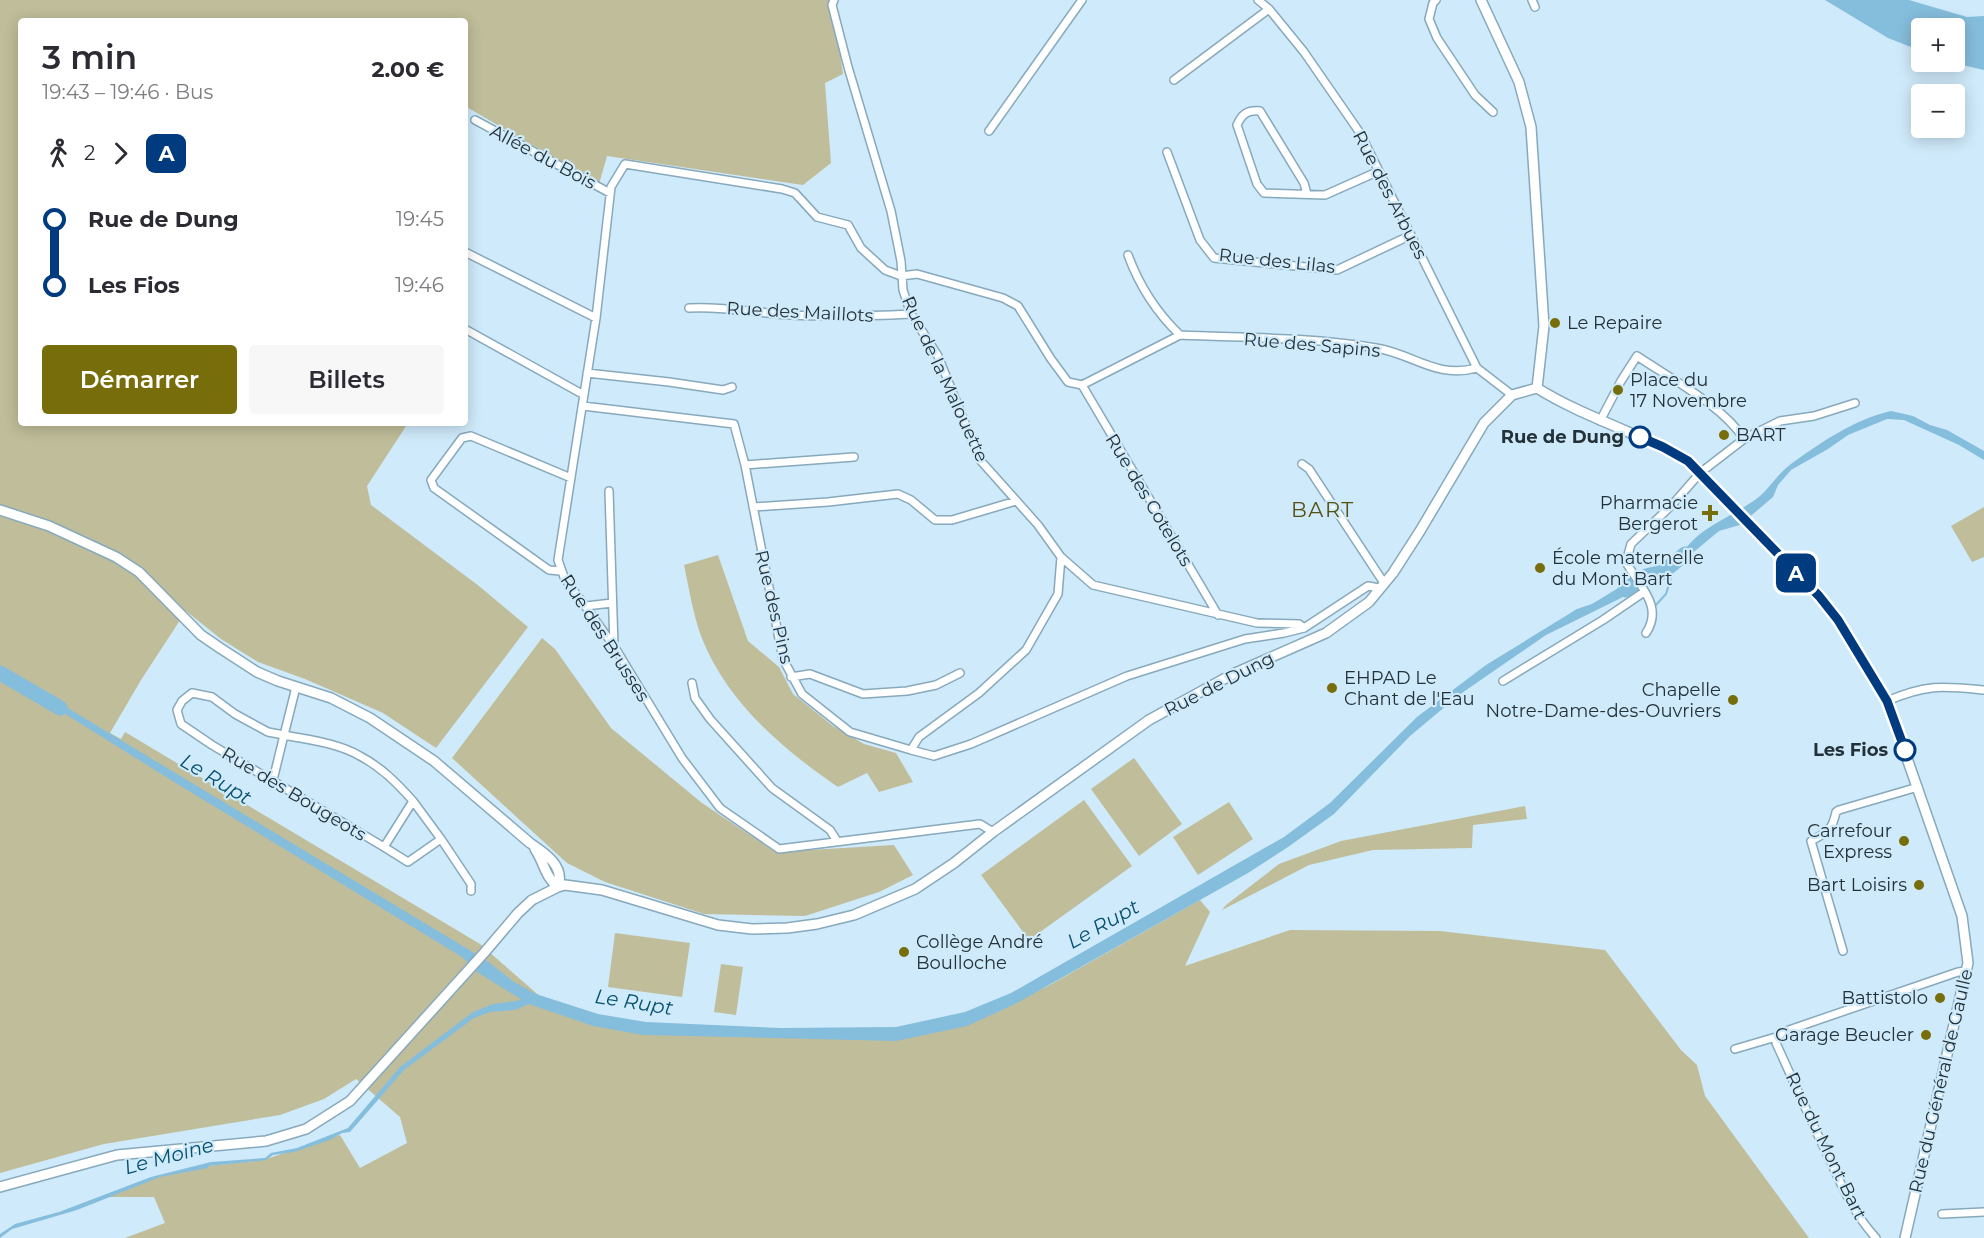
<!DOCTYPE html>
<html lang="fr">
<meta charset="utf-8">
<style>
:root{--surface:#fff;--page:#f7f7f7;--text:#2b2b33;--muted:#7c7c81;--accent:#776e0b}
body{margin:0;font-family:Montserrat,sans-serif;background:var(--page);color:var(--text);height:100vh;display:flex;flex-direction:column;font-size:22px;white-space:nowrap}
*{box-sizing:border-box;margin:0}
p{font-size:20px;color:var(--muted)}
.icon{flex:none;width:33px;height:33px;fill:none;stroke:currentColor;stroke-width:2;stroke-linecap:round;stroke-linejoin:round}
.map{position:relative;flex:1;overflow:hidden}
.side{position:absolute;left:18px;top:18px;width:450px;height:408px;display:flex;flex-direction:column;background:var(--surface);border-radius:6px;box-shadow:0 3px 15px #0003}
.side>*{flex:none}
.badge{padding:0 12px;border-radius:9px;font-size:21px;line-height:39px}
.tools{position:absolute;left:1911px;top:18px;display:grid;gap:12px}
.tools a{display:grid;place-items:center;width:54px;height:54px;border-radius:6px;background:var(--surface);box-shadow:0 3px 15px #0003;font-size:30px}
.map>.badge{position:absolute;translate:-50% -50%;box-shadow:0 0 0 3px #fff}
.legs{display:flex;align-items:center;gap:9px;height:66px;padding:0 24px;font-size:20px}
.legs p{margin-inline-start:auto}
.summary{display:flex;align-items:center;justify-content:space-between;height:102px;padding:0 24px}
h1{font-size:33px;font-weight:600;line-height:45px}
.button{display:flex;gap:12px;margin-top:auto;padding:12px 24px}
.button a{flex:1;height:69px;border-radius:6px;background:var(--accent);color:#fff;font-size:24px;font-weight:600;line-height:69px;text-align:center}
.button a+a{background:var(--page);color:var(--text)}
ul{padding:0 24px;list-style:none}
li{display:flex;align-items:center;gap:21px;height:66px;font-size:22px}
li i{display:grid;place-items:center;width:9px;height:100%;margin:0 8px;background:currentColor}
li i::after{content:'';width:15px;height:15px;margin:-8px;border:4px solid;border-radius:50%;background:var(--surface)}
li p{margin-inline-start:auto}
li:first-child i{background:linear-gradient(#0000 50%,currentColor 0)}
li:last-child i{background:linear-gradient(currentColor 50%,#0000 0)}
.map>svg:first-child{display:block}
</style>
<div class="map">
<svg width="1984" height="1238" viewBox="0 0 1984 1238">
<rect width="100%" height="100%" fill="#cfeafa"/>
<!-- green -->
<path fill="#c0bd9a" d="M0,0H832L843,74L825,83L831,163L803,185L607,156L599,184L465,106V21H21V423H408L367,486L371,505L479,586L528,627L436,748L383,713L305,679L258,662L221,639L186,611L141,680L110,733L121,739L125,732L480,944L543,999L644,1030L883,1036L970,1022L1048,986L1200,900L1210,912L1185,966L1290,930L1440,931L1605,950L1681,1050L1697,1065L1705,1096L1809,1238H125L165,1223L154,1197H108L155,1177L199,1167L263,1160L340,1135L360,1168L407,1143L400,1117L356,1079L324,1099L280,1115L104,1144L0,1173Z
M1984,507V557L1972,562L1951,526Z
M718,555L748,641L779,667L793,694L833,726L864,744L896,753L913,782L879,792L867,773L838,787C782,749 726,701 701,636C693,614 689,588 684,565Z
M542,638L555,649L611,728L702,803L775,852L894,845L913,875L879,892L805,916L704,914L605,882L567,863L452,758Z
M1134,758L1182,824L1139,856L1091,789Z
M1084,800L1132,866L1029,940L981,875Z
M1229,802L1253,839L1198,875L1173,837Z
M1525,806L1527,819L1473,825L1472,848L1373,850L1309,865L1222,910L1226,905L1279,864L1341,841Z
M615,933L690,943L682,997L608,987Z
M721,964L743,967L736,1015L714,1012Z"/>
<!-- water -->
<path fill="#85bddc" d="M1825,0H1909L1967,17L1984,16V70L1949,62H1954V28H1922L1921,51L1888,38Z
M1891,411L1913,416L1930,425L1947,430L1984,451V460L1959,445L1904,420L1887,419L1848,435L1828,449L1791,470L1778,485L1773,497L1740,525L1719,531L1672,570L1667,564C1683,555 1690,540 1704,531C1720,520 1739,511 1755,500C1769,490 1777,474 1791,464C1820,443 1855,419 1891,411Z
M1633,579L1635,587L1621,598L1546,635L1459,695L1410,736L1334,814L1288,847L1248,873L1015,1004L967,1026L896,1041L643,1035L593,1026L529,1004L515,1010L490,1012L474,1018L404,1070L350,1132L342,1133L330,1140L294,1152L273,1155L266,1160L259,1161L208,1166V1168L160,1177L77,1210L12,1229L0,1238V1234L15,1224L59,1212L151,1177L211,1162L265,1158L271,1153L297,1148L348,1128L400,1067L473,1012L493,1004L522,1000L477,972L462,957L174,782L62,712L42,697L66,707L486,960L514,982L536,994L598,1014L646,1022L781,1028L896,1027L965,1012L1011,993L1284,837L1330,803L1417,717L1486,665L1577,609L1592,604Z"/>
<g fill="none" stroke-linecap="round" stroke-linejoin="round">
<!-- stream -->
<path stroke="#85bddc" stroke-width="2" d="M1655,606L1666,594L1675,564"/>
<!-- river -->
<path stroke="#85bddc" stroke-width="15" d="M1625,590L1646,576L1663,572L1685,554
M0,673L60,708"/>
<defs>
<path id="minor" d="M834,0L832,5L848,67L891,211L901,261L903,290L911,314L938,356L980,460L1038,525L1061,557L1058,594L1026,650L979,693L919,737L911,750L934,756L971,744L1127,676L1245,639L1284,633L1304,628L1368,586L1379,588
M1258,0L1269,9L1304,52L1360,133L1477,368L1512,395
M1436,0L1433,3L1429,19L1437,38L1475,95L1493,112
M1532,0L1535,7
M1174,80L1269,9
M475,120L610,193
M989,131L1082,0
M1167,152L1200,240L1214,258L1337,270L1411,235
M1307,194L1304,183L1260,111C1247,110 1242,114 1237,125L1257,184L1264,193L1325,195L1379,171
M465,252L596,318
M1128,255C1139,285 1157,313 1180,335C1245,338 1312,337 1376,348C1414,354 1435,379 1477,368
M689,308C723,306 757,313 791,315C831,317 871,316 911,314
M465,329L584,395
M587,373L669,382L723,390L732,387
M1082,385L1218,615
M1082,385L1180,335
M583,406L734,424L745,465L783,659L802,694L850,732L911,750
M1600,421L1621,381L1637,356C1671,379 1722,405 1744,439
M1302,464L1309,469L1384,583
M745,465L854,457
M609,491L614,646
M753,507L828,502L898,494L911,500L935,520H952L1016,501
M1061,557L1093,585L1257,623L1299,624L1304,628
M560,571L549,570L434,488L431,480L462,438L471,436L571,478
M586,606L612,603
M1646,633C1664,606 1639,586 1626,562L1631,544L1672,505L1700,473L1744,439L1780,421L1814,416L1855,403
M791,677L810,674L863,694L907,691L936,685L960,673
M1503,681L1603,620L1644,592
M692,683L695,698L710,719L772,788L830,830L837,841
M1887,701C1927,684 1942,686 1984,690
M273,780L284,735C309,740 338,743 360,756C381,767 397,783 413,801L384,847L212,745L181,724L177,710L182,701L192,693L212,697L235,714L268,732L284,735L296,687
M413,801L441,839
M993,832L980,824L779,849L720,808L682,758L614,646L564,577L558,560L596,318L611,187L625,164L782,189L795,193L817,217L848,225L861,248L885,270L901,276L917,274L1003,298L1018,306L1051,359L1068,382L1082,385
M384,847L408,862L441,839L471,884V891
M1843,951L1811,841C1827,832 1832,831 1836,812L1839,810L1918,787
M1735,1049L1776,1037
M1942,1214L1984,1212
M1876,1238C1853,1213 1841,1184 1827,1154C1809,1117 1793,1080 1776,1043V1037L1786,1031L1958,972L1966,971"/>
<path id="secondary" d="M1481,0L1519,82L1531,127L1544,326L1537,388C1585,418 1640,433 1688,461L1819,596L1838,620L1887,701L1962,916L1968,963L1905,1238
M0,510L49,526L116,557L139,572L201,635L220,648L257,672L278,681L331,698L370,718L434,761L530,843C545,853 565,866 558,887
M535,849C544,862 545,877 558,887
M0,1187L117,1155L266,1141L306,1129L350,1101L484,953L518,913L532,900L558,887L565,885L602,890L718,925L752,929L787,928L817,924L854,915L915,889L954,863L993,832L1149,720L1233,674L1326,633L1369,602L1393,573L1420,531L1484,423L1512,395L1537,388"/>
</defs>
<!-- minor casing -->
<use href="#minor" stroke="#87a9bc" stroke-width="10"/>
<!-- secondary casing -->
<use href="#secondary" stroke="#87a9bc" stroke-width="12"/>
<!-- minor -->
<use href="#minor" stroke="#fff" stroke-width="7"/>
<!-- secondary -->
<use href="#secondary" stroke="#fff" stroke-width="9"/>
</g>
<g fill="none" stroke-linecap="round" stroke-linejoin="round">
<defs>
<path id="line-1" d="M1640,437L1663,447L1688,461L1819,596L1838,620L1887,701L1905,750"/>
</defs>
<!-- line-1 casing -->
<use href="#line-1" stroke="#fff" stroke-width="14"/>
<!-- line-1 -->
<use href="#line-1" stroke="#003b80" stroke-width="9"/>
</g>
<!-- markers -->
<g fill="#776e0b" stroke="#cfeafa" stroke-width="2">
<circle cx="1555" cy="323" r="6"/>
<circle cx="1618" cy="390" r="6"/>
<circle cx="1724" cy="435" r="6"/>
<path d="M1707 504h6v6h6v6h-6v6h-6v-6h-6v-6h6z"/>
<circle cx="1540" cy="568" r="6"/>
<circle cx="1332" cy="688" r="6"/>
<circle cx="1733" cy="700" r="6"/>
<circle cx="1904" cy="841" r="6"/>
<circle cx="1919" cy="885" r="6"/>
<circle cx="904" cy="952" r="6"/>
<circle cx="1940" cy="998" r="6"/>
<circle cx="1926" cy="1035" r="6"/>
</g>
<g fill="#fff" stroke="#003b80" stroke-width="3">
<circle cx="1640" cy="437" r="10"/>
<circle cx="1905" cy="750" r="10"/>
</g>
<g text-anchor="middle" stroke-width="4.5" stroke-linejoin="round" paint-order="stroke">
<!-- street labels -->
<g font-size="18" fill="#233138" stroke="#cfeafa">
<text transform="translate(543 157) rotate(28)" y="6">Allée du Bois</text>
<text transform="translate(1390 195) rotate(63)" y="6">Rue des Arbues</text>
<text transform="translate(1277 261) rotate(6)" y="6">Rue des Lilas</text>
<text transform="translate(800 312) rotate(3)" y="6">Rue des Maillots</text>
<text transform="translate(1312 345) rotate(5)" y="6">Rue des Sapins</text>
<text transform="translate(945 379) rotate(65)" y="6">Rue de la Malouette</text>
<text transform="translate(1149 500) rotate(59)" y="6">Rue des Cotelots</text>
<text transform="translate(774 607) rotate(77)" y="6">Rue des Pins</text>
<text transform="translate(605 638) rotate(57)" y="6">Rue des Brusses</text>
<text transform="translate(1219 684) rotate(-27)" y="6">Rue de Dung</text>
<text transform="translate(294 794) rotate(31)" y="6">Rue des Bougeots</text>
<text transform="translate(1941 1081) rotate(-77)" y="6">Rue du Général de Gaulle</text>
<text transform="translate(1826 1146) rotate(64)" y="6">Rue du Mont Bart</text>
</g>
<!-- poi labels -->
<g font-size="18" fill="#233138" stroke="#cfeafa" text-anchor="start">
<text x="1567" y="329">Le Repaire</text>
<text x="1630" y="386">Place du<tspan x="1630" dy="21">17 Novembre</tspan></text>
<text x="1736" y="441">BART</text>
<text x="1698" y="509" text-anchor="end">Pharmacie<tspan x="1698" dy="21">Bergerot</tspan></text>
<text x="1552" y="564">École maternelle<tspan x="1552" dy="21">du Mont Bart</tspan></text>
<text x="1344" y="684">EHPAD Le<tspan x="1344" dy="21">Chant de l'Eau</tspan></text>
<text x="1721" y="696" text-anchor="end">Chapelle<tspan x="1721" dy="21">Notre-Dame-des-Ouvriers</tspan></text>
<text x="1892" y="837" text-anchor="end">Carrefour<tspan x="1892" dy="21">Express</tspan></text>
<text x="1907" y="891" text-anchor="end">Bart Loisirs</text>
<text x="916" y="948">Collège André<tspan x="916" dy="21">Boulloche</tspan></text>
<text x="1928" y="1004" text-anchor="end">Battistolo</text>
<text x="1914" y="1041" text-anchor="end">Garage Beucler</text>
</g>
<!-- stop labels -->
<g font-size="18" font-weight="bold" fill="#233138" stroke="#cfeafa" text-anchor="end">
<text x="1624" y="443">Rue de Dung</text>
<text x="1888" y="756">Les Fios</text>
</g>
<!-- water labels -->
<g font-size="20" font-style="italic" fill="#05506f" stroke="#cfeafa">
<text transform="translate(216 779) rotate(31)" y="7">Le Rupt</text>
<text transform="translate(1103 924) rotate(-29)" y="7">Le Rupt</text>
<text transform="translate(634 1002) rotate(9)" y="7">Le Rupt</text>
<text transform="translate(169 1156) rotate(-15)" y="7">Le Moine</text>
</g>
<!-- quarter labels -->
<g font-size="21" letter-spacing="1.5" fill="#575013" stroke="#cfeafa">
<text x="1323" y="517">BART</text>
</g>
</g>
</svg>
<div class="tools">
<a>+</a>
<a>−</a>
</div>
<b class="badge" style="left:1796px;top:573px;background:#003b80;color:#fff">A</b>
<section class="side">
<div class="summary"><div><h1>3 min</h1><p>19:43 – 19:46 · Bus</p></div><b>2.00 €</b></div>
<div class="legs"><svg class="icon" aria-label="walk" viewBox="0 0 24 24"><circle cx="13" cy="4" r="2"/><path d="M13 8l-2 6 4 7M11 14l-3 7M7 12l3-4h3l4 4"/></svg>2<svg class="icon" aria-label="forward" viewBox="0 0 24 24"><path d="M9 5l7 7-7 7"/></svg><b class="badge" style="background:#003b80;color:#fff">A</b></div>
<ul>
<li><i style="color:#003b80"></i><b>Rue de Dung</b><p>19:45</p></li>
<li><i style="color:#003b80"></i><b>Les Fios</b><p>19:46</p></li>
</ul>
<div class="button"><a>Démarrer</a><a>Billets</a></div>
</section>
</div>
